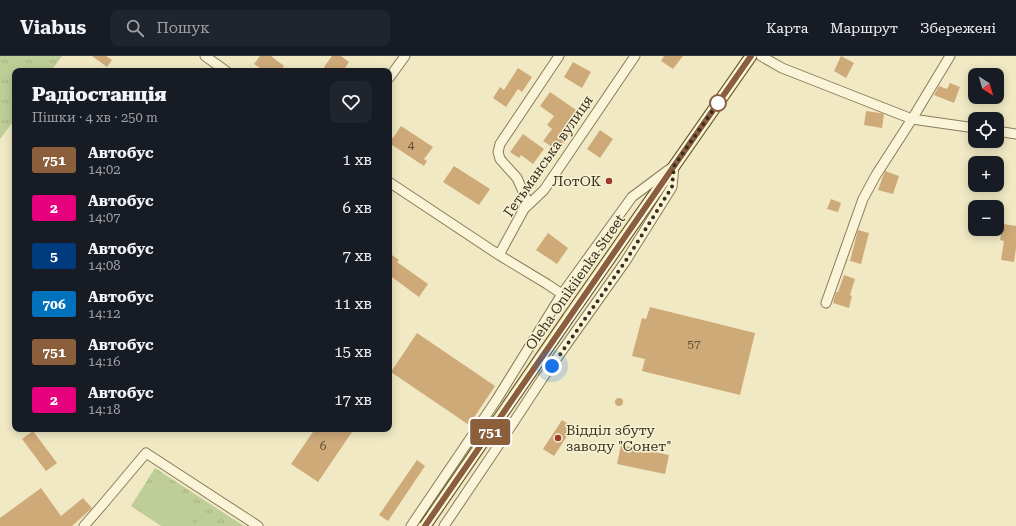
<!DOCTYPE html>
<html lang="uk">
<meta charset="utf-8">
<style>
:root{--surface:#171b24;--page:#20242c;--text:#f1f3f6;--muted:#9ea1a6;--line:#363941}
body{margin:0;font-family:"Roboto Serif",serif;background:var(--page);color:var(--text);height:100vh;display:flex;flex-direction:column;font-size:15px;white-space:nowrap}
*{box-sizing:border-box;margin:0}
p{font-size:13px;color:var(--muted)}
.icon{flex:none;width:22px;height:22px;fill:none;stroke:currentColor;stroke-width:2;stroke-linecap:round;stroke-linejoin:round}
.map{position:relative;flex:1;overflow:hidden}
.drawer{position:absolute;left:12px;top:12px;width:380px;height:364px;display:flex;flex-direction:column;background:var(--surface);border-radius:8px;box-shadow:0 2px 10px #0003}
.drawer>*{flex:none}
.badge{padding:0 8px;border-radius:3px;font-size:14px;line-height:26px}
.needle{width:26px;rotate:143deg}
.fabs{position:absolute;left:968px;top:12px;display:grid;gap:8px}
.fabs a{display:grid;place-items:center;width:36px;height:36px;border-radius:8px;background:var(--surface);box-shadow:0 2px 10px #0003;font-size:20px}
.you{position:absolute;width:20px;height:20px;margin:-10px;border:3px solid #fff;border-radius:50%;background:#1a73e8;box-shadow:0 0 0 6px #1a73e833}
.map>.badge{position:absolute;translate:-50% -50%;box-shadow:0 0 0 2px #fff}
.round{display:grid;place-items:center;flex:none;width:42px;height:42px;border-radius:8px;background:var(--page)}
.summary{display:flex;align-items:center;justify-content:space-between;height:68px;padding:0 20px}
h1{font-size:19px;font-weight:800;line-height:30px}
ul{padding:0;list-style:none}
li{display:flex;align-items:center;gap:12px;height:48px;padding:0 20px}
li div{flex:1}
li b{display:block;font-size:15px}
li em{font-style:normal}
li .badge{min-width:44px;font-weight:700;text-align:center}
header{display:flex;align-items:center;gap:24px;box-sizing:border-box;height:56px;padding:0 20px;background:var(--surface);border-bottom:1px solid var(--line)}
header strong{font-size:19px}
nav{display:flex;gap:22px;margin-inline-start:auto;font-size:14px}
.search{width:280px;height:36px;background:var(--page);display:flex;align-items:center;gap:10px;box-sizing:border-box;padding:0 14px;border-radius:8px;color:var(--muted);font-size:15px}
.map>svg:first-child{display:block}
</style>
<header>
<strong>Viabus</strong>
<div class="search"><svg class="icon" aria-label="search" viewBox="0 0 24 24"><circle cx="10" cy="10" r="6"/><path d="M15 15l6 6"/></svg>Пошук</div>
<nav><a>Карта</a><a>Маршрут</a><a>Збережені</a></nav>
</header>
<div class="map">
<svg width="1016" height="470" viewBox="0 0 1016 470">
<defs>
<pattern id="grass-tufts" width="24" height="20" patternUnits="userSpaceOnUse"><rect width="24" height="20" fill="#bfce97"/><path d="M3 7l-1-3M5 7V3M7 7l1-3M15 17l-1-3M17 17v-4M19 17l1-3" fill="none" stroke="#a5b182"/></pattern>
</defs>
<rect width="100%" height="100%" fill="#f0e9c4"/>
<!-- grass -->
<path fill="url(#grass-tufts)" d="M0,0H62L51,15H15V63L0,83Z
M155,412L244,470H161L131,450Z"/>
<!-- garden -->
<path fill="#bfce97" d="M154,424L198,452L186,470H176L139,446Z
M203,456L214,463L209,470H194Z"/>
<!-- building -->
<path fill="#cfaa79" d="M92,0H106L112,4L107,11Z
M260,0H271L284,10L280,15H265L254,8Z
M332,0H341L349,6L343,15H329L324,11Z
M664,0H683L673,13L661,5Z
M841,0L854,7L846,22L834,15Z
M573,6L591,16L582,32L564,21Z
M518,12L532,21L522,36L518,33L506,51L493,42L500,31L504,34Z
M950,27L960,31L954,47L934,39L939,30L947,33Z
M550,36L582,58L568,77L570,78L558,95L543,85L552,73L547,69L554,60L540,50Z
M866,55L880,57L884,58L882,72L864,69Z
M401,70L433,91L424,103L427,105L424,110L389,87V79L393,82Z
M600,74L613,83L600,102L587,93Z
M523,78L544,93L533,108L521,99L519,102L510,96Z
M454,110L490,133L479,149L443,126Z
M885,115L899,120L893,138L878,134Z
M831,143L841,147L838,156L827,153Z
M1003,168L1016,170V192L1014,206L1001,204L1004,185L1000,184Z
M858,174L869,177L861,208L850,205Z
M548,177L568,192L557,208L536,194Z
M389,197L399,204L397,206L428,228L419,241L389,219Z
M844,219L855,223L850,239L852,240L849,252L833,247L836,236H838Z
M650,251L755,277L740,339L642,315L645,303L632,300L642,262L646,263Z
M417,277L495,330L469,369L391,316Z
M615 346a4 4 0 1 1 8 0a4 4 0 1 1-8 0Z
M562,364L573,371L554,400L543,393Z
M315,373H354L318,426L291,408Z
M33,375L57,407L46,415L22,383Z
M621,389L669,399L665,418L617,408Z
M417,404L425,410L388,465L379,459Z
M41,432L61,460L83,442L92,452L72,470H0V462Z"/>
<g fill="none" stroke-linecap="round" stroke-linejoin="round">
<defs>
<path id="minor" d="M205,0L226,15
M761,0L782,12L912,63L975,72
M389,22L405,0
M997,75L1016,78
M389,126L499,199L547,228L562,238
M524,153L526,142L517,122L500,103L498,96L500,88L559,0
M499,199L524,153L544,134L635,0
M826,247L863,143L876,119L912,63L950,0
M84,470L104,447L146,397L258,470
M411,470L497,343L562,238L632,141L671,112
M444,470L494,396L542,323L625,206L672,131L674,110"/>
<path id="major" d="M568,262L751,0"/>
</defs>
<!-- minor casing -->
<use href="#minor" stroke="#8b7b5a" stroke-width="11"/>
<!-- major casing -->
<use href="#major" stroke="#59482e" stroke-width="13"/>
<!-- minor -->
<use href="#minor" stroke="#faf5d8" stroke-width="9"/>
<!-- major -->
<use href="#major" stroke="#f4e69b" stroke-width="11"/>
<defs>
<path id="major-bridge" d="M425,470L568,262"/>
</defs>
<!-- major-bridge casing -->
<use href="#major-bridge" stroke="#59482e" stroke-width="13" stroke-linecap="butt"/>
<!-- major-bridge -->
<use href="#major-bridge" stroke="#f4e69b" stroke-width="11"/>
</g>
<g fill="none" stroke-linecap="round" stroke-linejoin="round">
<defs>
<path id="line" d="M425,470L674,110L751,0"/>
</defs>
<!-- line casing -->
<use href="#line" stroke="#fff" stroke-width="9"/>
<!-- line -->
<use href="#line" stroke="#8b5e3c" stroke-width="6"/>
<!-- walk -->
<path stroke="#3a301e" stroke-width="4" stroke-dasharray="0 7.2" d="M552,310L625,206L672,131L674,110L718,47"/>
</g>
<!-- markers -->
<circle fill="#fff" stroke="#8b5e3c" stroke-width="2" cx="718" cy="47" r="8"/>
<g fill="#9c3928" stroke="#f7f2d4" stroke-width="1.5">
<circle cx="609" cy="125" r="4"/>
<circle cx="558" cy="382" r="4"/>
</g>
<g text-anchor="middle" stroke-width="3" stroke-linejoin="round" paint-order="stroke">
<!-- number labels -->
<g font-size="12" fill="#5f4e35">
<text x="411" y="93">4</text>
<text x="694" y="292">57</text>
<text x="323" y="394">6</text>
</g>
<!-- street labels -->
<g font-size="14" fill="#3a301e" stroke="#f7f2d4">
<text transform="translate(548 100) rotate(-55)" y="5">Гетьманська вулиця</text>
<text transform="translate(575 226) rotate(-55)" y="5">Oleha Onikiienka Street</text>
</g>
<!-- poi labels -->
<g font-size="14" fill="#3a301e" stroke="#f7f2d4" text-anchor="end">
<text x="601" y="130">ЛотОК</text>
<text x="566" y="379" text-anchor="start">Відділ збуту<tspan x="566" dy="16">заводу "Сонет"</tspan></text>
</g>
</g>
</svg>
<div class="fabs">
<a><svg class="needle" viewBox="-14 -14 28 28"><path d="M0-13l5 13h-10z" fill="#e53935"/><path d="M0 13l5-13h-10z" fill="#9ea1a6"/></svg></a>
<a><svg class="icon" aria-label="locate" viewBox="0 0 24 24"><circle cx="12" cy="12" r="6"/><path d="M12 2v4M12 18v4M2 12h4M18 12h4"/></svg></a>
<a>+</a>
<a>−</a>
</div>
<div class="you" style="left:552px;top:310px"></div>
<b class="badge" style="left:490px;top:376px;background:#8b5e3c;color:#fff">751</b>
<section class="drawer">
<div class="summary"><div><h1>Радіостанція</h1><p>Пішки · 4 хв · 250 m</p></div><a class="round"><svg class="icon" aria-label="heart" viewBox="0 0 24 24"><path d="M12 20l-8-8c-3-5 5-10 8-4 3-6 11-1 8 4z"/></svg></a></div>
<ul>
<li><span class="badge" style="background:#8b5e3c;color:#fff">751</span><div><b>Автобус</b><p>14:02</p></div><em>1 хв</em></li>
<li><span class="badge" style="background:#e6007e;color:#fff">2</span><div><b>Автобус</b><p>14:07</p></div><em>6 хв</em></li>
<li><span class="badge" style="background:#003b80;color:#fff">5</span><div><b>Автобус</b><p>14:08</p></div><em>7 хв</em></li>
<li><span class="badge" style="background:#0072bc;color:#fff">706</span><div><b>Автобус</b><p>14:12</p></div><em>11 хв</em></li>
<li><span class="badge" style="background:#8b5e3c;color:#fff">751</span><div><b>Автобус</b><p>14:16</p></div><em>15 хв</em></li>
<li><span class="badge" style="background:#e6007e;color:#fff">2</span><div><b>Автобус</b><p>14:18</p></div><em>17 хв</em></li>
</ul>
</section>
</div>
